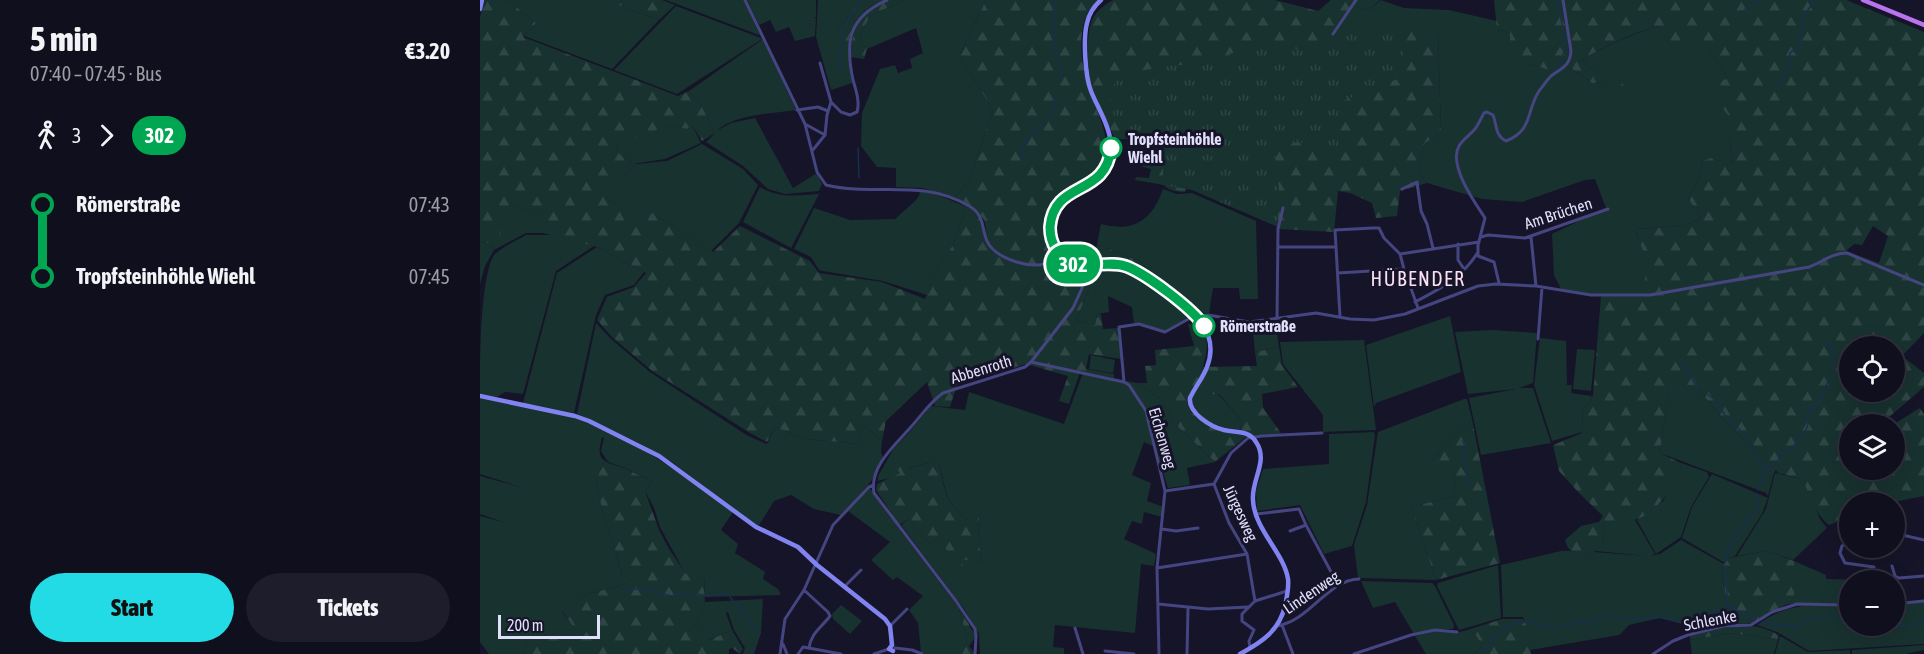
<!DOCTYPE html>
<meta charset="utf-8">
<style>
:root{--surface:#100f1e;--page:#1e1d2b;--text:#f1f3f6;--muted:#9c9ca4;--line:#302f3c;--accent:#22dbe4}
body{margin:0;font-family:"Asap Condensed",sans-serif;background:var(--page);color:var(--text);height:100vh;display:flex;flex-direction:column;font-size:22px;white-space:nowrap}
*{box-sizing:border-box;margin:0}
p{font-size:20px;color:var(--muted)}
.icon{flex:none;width:33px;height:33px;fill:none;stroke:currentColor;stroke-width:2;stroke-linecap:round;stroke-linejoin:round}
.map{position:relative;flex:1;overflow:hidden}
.sheet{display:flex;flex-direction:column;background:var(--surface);width:480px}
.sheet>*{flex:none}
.badge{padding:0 12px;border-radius:20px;font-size:21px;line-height:39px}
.controls{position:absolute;left:1359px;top:336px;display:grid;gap:12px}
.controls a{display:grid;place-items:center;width:66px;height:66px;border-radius:50%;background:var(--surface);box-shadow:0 6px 24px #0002,0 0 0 2px var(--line);font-size:30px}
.scale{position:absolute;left:18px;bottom:15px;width:102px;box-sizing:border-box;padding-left:6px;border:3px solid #e1dffb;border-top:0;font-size:16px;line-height:21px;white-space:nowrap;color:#e1dffb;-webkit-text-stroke:4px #161428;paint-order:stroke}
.map>.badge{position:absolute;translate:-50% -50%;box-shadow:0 0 0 3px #fff}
.legs{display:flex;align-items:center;gap:9px;height:66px;padding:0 30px;font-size:20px}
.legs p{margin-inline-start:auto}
.summary{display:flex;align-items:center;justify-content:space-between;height:102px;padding:0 30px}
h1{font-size:33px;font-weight:800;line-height:45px}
.cta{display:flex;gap:12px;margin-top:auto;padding:12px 30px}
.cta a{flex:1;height:69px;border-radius:36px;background:var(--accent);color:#111;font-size:24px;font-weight:800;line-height:69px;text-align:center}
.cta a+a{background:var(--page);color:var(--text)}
ul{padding:0 30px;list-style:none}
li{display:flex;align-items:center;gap:21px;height:72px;font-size:22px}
li i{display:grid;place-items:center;width:9px;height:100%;margin:0 8px;background:currentColor}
li i::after{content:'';width:15px;height:15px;margin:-8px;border:4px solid;border-radius:50%;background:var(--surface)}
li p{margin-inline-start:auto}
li:first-child i{background:linear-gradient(#0000 50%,currentColor 0)}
li:last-child i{background:linear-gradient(currentColor 50%,#0000 0)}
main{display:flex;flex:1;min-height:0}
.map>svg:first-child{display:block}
</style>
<main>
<section class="sheet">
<div class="summary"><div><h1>5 min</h1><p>07:40 – 07:45 · Bus</p></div><b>€3.20</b></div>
<div class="legs"><svg class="icon" aria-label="walk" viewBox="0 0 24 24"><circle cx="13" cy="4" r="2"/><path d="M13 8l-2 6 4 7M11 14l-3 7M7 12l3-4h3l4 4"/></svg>3<svg class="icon" aria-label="forward" viewBox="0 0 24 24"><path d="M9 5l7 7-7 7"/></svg><b class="badge" style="background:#00a651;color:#fff">302</b></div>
<ul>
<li><i style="color:#00a651"></i><b>Römerstraße</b><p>07:43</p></li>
<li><i style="color:#00a651"></i><b>Tropfsteinhöhle Wiehl</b><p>07:45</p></li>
</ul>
<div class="cta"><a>Start</a><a>Tickets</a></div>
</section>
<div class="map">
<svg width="1444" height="654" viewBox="0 0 1444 654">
<defs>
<pattern id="forest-firs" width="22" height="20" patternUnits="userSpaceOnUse" patternTransform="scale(1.5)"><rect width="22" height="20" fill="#18322f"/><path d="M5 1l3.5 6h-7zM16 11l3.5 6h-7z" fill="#2e4644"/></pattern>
<pattern id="park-tufts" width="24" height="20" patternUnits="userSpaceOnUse" patternTransform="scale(1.5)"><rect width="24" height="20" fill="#18322f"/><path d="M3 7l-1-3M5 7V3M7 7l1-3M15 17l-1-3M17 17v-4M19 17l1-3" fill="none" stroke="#2e4644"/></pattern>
</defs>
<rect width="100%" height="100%" fill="#161428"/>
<!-- grass -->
<path fill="#18322f" d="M28,0H141L139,5L179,20L132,69L44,36L56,23Z
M186,0H264L280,35H279Z
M267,0H336V17L333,18H336L335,36L315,41L309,27L296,32L290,20L279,25Z
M338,0H380L356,33L369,47L372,83L351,90L336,37Z
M426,0H506L479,56L513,110L489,181L474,198L443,188L416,187V168L397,167L381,146L382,113L400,69L415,65L418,73L432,68L430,59L443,53L436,28L387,49L381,42L380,34L391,15Z
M901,0L924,8L969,10L1017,21V29L1030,33L1048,64L1070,70L1088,66L1112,83C1123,81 1131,85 1141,90L1137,80L1116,73L1102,60C1126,45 1151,35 1178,26L1191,44L1226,45L1248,78L1249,116L1239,121L1250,140L1252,166L1231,158L1222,161L1219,178L1208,198L1221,219L1202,226L1155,229L1165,257V296H1121L1082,291L1074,275L1072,234L1126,208L1115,179L1105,180L1042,202L1002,199L947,183L938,172L944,144L961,132L958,31L922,74L806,51L862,23L874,6L889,10Z
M196,6L281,38L282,39L197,94L134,70Z
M283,39L316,110C295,113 253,115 238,130L251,123L275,118L313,188L337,173L342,184L339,191L305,194L288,189L263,166L226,142L235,133L221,105L209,91Z
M212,125L221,143L185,159L153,164L136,151L140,136L146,132L174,130L180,127L191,126L207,129Z
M222,144L263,169L278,185L259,223L231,251L172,213C164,209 156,211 147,209C137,206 129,200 121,194L157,164L187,161Z
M280,187C300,199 318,195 339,194L311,248L263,222Z
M683,189L697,194L712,193L776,221L778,299H760L759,288H733L729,313L717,314L691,293L694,289L659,261L617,244L621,224C654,233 672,220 683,189Z
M440,191L458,195L487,207L473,245L455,271L447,295L403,281L343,271L339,270L331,257L314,249L334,208L370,220L415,219L435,201L439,196Z
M29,205L63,214V233H46L14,250Z
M46,235H75L114,246L76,271L43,394L25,392L17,397L0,394C0,362 0,278 14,255C22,247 36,241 46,235Z
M0,241L10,244L14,250L5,266L0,284Z
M117,247L164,272L154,285L125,295L116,315L94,413L43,403L77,273Z
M635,266L656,273L705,308L711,313L710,316L685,331L654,324L652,307L628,296L629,312L617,314L615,325L596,321L609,289L604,287L613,268Z
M970,316L981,372L896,403L894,407L886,345Z
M795,321L799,347L775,352L772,324Z
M116,323L131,339L170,372L268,436L287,444L295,427L326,439L379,444L381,428L387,427L402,441L401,452L403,458C395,481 378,498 361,515L334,509L311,495L294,501L278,527L192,462L159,443L97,414Z
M1013,330L1057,333L1053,383L1039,388H1053L1071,443L1001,455L989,398L1036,389L988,394L975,332Z
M1060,338L1086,341L1087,385H1092L1091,393L1112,396L1109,403L1103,409L1102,432L1072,441L1054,385Z
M884,340L896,430L843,432V415L806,368L803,364L800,342Z
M1097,349L1115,350L1111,391L1093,389Z
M611,355L635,360L633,373L609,369Z
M603,373L657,383L683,401L694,423L735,462L707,468L710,485L688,488L675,447L664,442L652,475L671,483L667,501L684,507L682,517L664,512L662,524L652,521L644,539L676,554L674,566L661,564L655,633L575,625L573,647L584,648V654H500L499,634L484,609L421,525L429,519L450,544L458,538L491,578L478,558L501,562L498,528L500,514L489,521C464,502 466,491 459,462H452L429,468L423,459L420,473L414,477L398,481V476L414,448L431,430L451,406L485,410L489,392L584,424Z
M722,382L727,395L738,394L762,421L760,429C739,429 718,421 711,400Z
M1197,385H1215L1247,424L1267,442L1282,451L1296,470L1294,473L1288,496L1286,493L1180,453L1189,387Z
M0,398C34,405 71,409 104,421C159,441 206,478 253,512L241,530L258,544L255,553L285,572L283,579L298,589L301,595L225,597L224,577L206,575L180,527L174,508L165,491L172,481L145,468L128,462L121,451L124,438L122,437C120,446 117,454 124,462L116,480L122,510L145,584L108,594L82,612L101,636L50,639L43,654H9L0,642V516L23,522L0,514V476L43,488L0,474Z
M984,399H987L992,419L951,461L974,473L975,496L931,507L956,580L878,578L874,545L887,505L898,432Z
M894,432L895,435L886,502L872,546L844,554L820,505L777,511L776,491L783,469L849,464V434Z
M1201,463L1227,472L1229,477L1211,507L1201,537L1176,554L1157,520L1183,501L1200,470Z
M1295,473L1322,479L1332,497L1340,519L1347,528L1313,560L1287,551L1257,556L1286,509Z
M1232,474L1288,498L1282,514L1255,556L1249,558L1245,563L1202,538L1212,507Z
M390,488L410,517L406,521L411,527L417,526L479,608L487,640L482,654H445L441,652L438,623L429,610L443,596L417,577L413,580L391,560L410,542L368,511Z
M1155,520L1175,554L1170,556L1180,554L1201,540L1244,564L1241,568L1247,604L1245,624L1225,632L1223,616L1202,624L1180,618L1149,625L1139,635L1050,650L1046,625L1043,617H1023L1021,565L1081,551H1090L1111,556L1114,552L1168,556L1115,551L1123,542L1125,521Z
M1314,561L1346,575V579L1382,580H1370L1369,603H1314Z
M1018,565L1021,618L979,630L957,586L958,583Z
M881,581L952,583L955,586L974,625L973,629H956L934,634L915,602L893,608Z
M283,599L281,633L274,654H263L265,648L254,630L248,612L246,613L252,630L228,640L214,625L225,608V602Z
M1444,602V644L1329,651L1297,632L1277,625C1310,601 1332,605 1369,606L1370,626H1414L1415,605Z
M361,605L382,621L370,634L353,619L352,614Z
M987,630L995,634L1002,646L995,654H946L935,636L956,631L976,633Z
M1250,633L1298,639L1294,654H1212L1210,640Z
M1300,636L1328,652L1370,650V654H1295Z
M1444,645V650L1425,654H1372V650Z"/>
<!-- forest -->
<path fill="url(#forest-firs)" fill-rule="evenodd" d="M5,0H28L56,23L43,37L198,96L209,91L221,105L235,133L222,141L212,125L207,129C185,125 179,124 164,142L146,133L141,136L136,151L153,164H157L122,194C142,213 151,204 172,213L233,252L260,226L330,261L339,273L402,282L445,299L455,271L473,245L487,207C505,215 500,227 506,242C513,259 543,267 560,266C565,266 572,262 577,260L590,268L584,278L609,289L596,321L615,325L617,314H621L623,329L639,328L641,359L609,354L606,369L634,374V378L600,372L589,404L579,401L588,376L546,364L477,385L470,407L455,406L447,382L406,421L402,441L387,427L381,428L379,444L326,439L295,427L287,442L270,433L172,371L133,338L117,320L127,297L154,287L166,273L164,272L117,247L63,233L62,214L29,205L28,215L14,250L10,244L0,241V17Z
M141,0H182L195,5L179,20L139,5Z
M380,0H404C384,7 368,25 369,47L364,45L356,33Z
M409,0H426L391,15L380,34L381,42L387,49L384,59L371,57C371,25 381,13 409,0Z
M506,0H618C594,21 600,63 610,91C616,111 628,130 626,152C624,177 604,181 587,193C566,207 565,233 575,254C571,258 566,263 559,264C544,266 517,257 509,243C505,236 507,226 504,220C497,208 485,202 474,198L489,181L513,110L479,56Z
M633,0H795L838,11L851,0H900L889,10L874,6L844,53L922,74L924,30L958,31L961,132L944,144L938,172L947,183L920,191L917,216L896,218L892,203L870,193L858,191L854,232L798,229V209L793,207L707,188L705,192C698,192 689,191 684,185L655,180L656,177L669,178L671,169L660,166L662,137L655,136L654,147L648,148L647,139H635C627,120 617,102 611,83C607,67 605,28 615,15C620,8 626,4 633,0Z
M1014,0H1366L1444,32V333L1422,356L1444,373V387L1401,424H1370V470H1414L1415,442L1424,436L1414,424L1440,408L1444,414V496L1413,502H1370L1369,517L1349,525C1336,516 1330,494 1322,479L1298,473L1282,451L1267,442L1247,424L1215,385H1197L1189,388L1180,453L1201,463C1200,483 1174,516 1154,520C1145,522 1134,521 1125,521L1123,542L1111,556C1097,553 1090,556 1085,540L1101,526L1119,522L1123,516L1098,492L1079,471L1073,445L1102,433L1103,409L1109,403L1113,395L1121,296L1165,295V257L1155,229L1202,226L1221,219L1208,198L1219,178L1222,161L1231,158L1252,165L1250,140L1238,121L1249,116L1226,89L1248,78L1226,45H1191L1178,26C1151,34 1126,45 1102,60L1116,73L1137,79L1145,86L1141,91C1131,85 1123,81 1112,83L1088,66L1076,77L1070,70L1048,64L1036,56L1030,40V33L1017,29ZM1393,226L1408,236L1399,263L1366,251L1374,244L1382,245ZM1370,346H1414V392H1370Z
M617,244L659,261L694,289L691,293C661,271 655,258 615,263Z
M715,323C731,340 728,346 723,367L777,366L775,352L799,347L802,365L818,387L782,394L783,408L801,433L773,436L760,429L762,421L739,394L727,395L720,381C716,387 708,394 708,402C707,422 752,431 767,436L735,462L694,423L683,401L657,383H667L665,366L676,365L675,350L714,346L708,324Z
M992,419L1020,563L956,580L931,507L975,496L974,473H954L951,461Z
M120,457L128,463L144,468L172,481L165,491L179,530L189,549L206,574L224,577L225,608L214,625L229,640L252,630L263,649L260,654L252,648L249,649V654H43L50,639L100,636L82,611L108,594L145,584L122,510L116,480L124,462Z
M423,459L430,468L452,462H459C465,491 464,502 489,521L500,513L498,528L501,562L479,559L491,577L498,578L494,592C482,585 473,575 469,562L475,561L458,538L450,544L429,519L417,526L411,527L406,522L412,514L396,490L397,484L420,473L416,468Z
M1287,551L1314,561V603L1305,605L1273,623L1245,624L1247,604L1241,568L1249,558Z
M479,608L496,636L489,646L495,654H482L487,640Z
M1022,619H1043L1046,624L1051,654H995L1002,646L995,634L987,630Z
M1266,626C1278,626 1288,629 1299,635L1298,639L1250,633L1210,640V636L1241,628Z"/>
<!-- park -->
<path fill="url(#park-tufts)" d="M857,31H923L925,76L858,103V150C833,143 821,138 796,149L795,169L804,208H798V227L712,190L683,185V134L638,127C634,114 625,95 635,83C651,65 708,67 733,60C750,55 768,45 785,44C804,44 822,52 840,52L848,46Z"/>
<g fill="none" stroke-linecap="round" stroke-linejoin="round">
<!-- stream -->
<path stroke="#182f4d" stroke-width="1.5" d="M574,0L572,37L575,50L579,57L581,80
M1263,11L1278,0
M1322,27L1325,14L1335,0
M361,71C361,62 360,32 364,26C368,16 377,11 379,0
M1075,71C1093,50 1080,24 1078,0
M1299,85L1308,68L1310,53L1321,44V31
M378,148L379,178
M541,159L545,141L570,117L576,98
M1345,342L1351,345L1354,370
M1202,363L1219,390
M1226,393L1236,401L1245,415L1266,436L1278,460L1287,471
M983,441C987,448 985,453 985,460C984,468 988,478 989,485
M1292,465L1298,461L1300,453L1311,451C1316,438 1332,431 1327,417L1329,410L1340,404L1342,393L1349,380
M1278,490L1283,475L1290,468
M1246,561L1251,541L1274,513L1278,505L1277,494
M1245,566L1247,595
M146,589H166L191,596L200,594L212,596
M217,594L227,596L248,593
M250,597L279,634
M1247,599L1248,607
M1282,623L1319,627C1322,625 1324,622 1327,620C1336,615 1360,617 1370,620
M1082,626L1133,616L1157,619L1178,617L1207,623L1247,607H1251L1277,621
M1385,626L1393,629L1444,623
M272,654L275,649
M1003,654C1011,638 1023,622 1045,622C1056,621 1066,628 1077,628"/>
<!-- street -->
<path stroke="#454581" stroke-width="3" d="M265,0L325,124L337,172L346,185C396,197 441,178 489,206C505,215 501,227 507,241C514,257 542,266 559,265C567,264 572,258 578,254
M853,34L876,0
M340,63L351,102
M317,110L338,107L348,111
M325,124L345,135
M332,151L345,135L347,115L351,102L361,112L370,115L377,112C380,102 376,90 373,80C365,42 368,17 407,0
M922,189L937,182L941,211L947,224L953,248
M1001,237L1008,235L1045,238L1128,209
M1051,237L1056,286
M978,244V260L984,269
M798,247H856L855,230L893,228H899L904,238L920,254L999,242
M856,247L860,317
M920,254L924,269
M858,273L924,269L938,308
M1019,283L1014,262L998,256V245L1005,218C995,203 968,165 979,146C983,139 990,135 995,129C999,124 1001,118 1004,113L1007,112L1013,115C1017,125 1015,136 1026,141C1053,131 1046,111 1059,91C1063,86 1067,80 1071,76C1082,68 1090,66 1091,51L1083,0
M935,302C960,289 983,277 998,252
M797,319L798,229L803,208
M1058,339L1062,287
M551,362L644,382L649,385L666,411L685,491L677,568L679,654
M644,382L639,327L659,324L685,332L712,317L728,315L769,322L836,313L870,319L894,320L925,314L998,286L1016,284L1056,286L1111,295H1170L1329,267C1343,262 1352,253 1367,253L1444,285
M685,491L734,484
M776,514L819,509L826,525
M682,529L696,531L718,528
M810,531L826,525L858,585
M1414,533L1444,540
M1370,541L1362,546L1360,553L1365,563L1394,567
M1412,566L1415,576L1419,578L1444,576
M677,568L767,554
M364,587L381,570
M324,590L348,612L350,616C341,628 331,633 329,648
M775,601L767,554L749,523L734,484L751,453L768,438L782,436L842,433
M678,604L728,609L768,607
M1414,604L1444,601
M802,625L813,654
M410,626L427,609
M797,626C830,621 847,580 879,579
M595,628L603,654
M303,644L307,654
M415,648L432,650L442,654
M770,648L769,641L774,630L762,621V614L775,601L807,591
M625,651L654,654
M300,654L305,619L324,590L353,525L389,487L393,485
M318,654L323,647L361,654
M394,654L409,649
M495,654L496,636L495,629L476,601L394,493C389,467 415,445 430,428C442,415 449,403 463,393L545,367L551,362L593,308L612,266
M707,654L708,608
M874,654L931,635L955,630L977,632
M1173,654L1193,641L1208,635L1244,626L1271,625L1292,612L1317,604L1370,605"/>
<!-- secondary -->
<path stroke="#8184f0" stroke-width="4.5" d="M621,0C614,6 609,14 607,23C603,38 605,76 611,91C618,109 632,129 631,150C630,158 626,170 621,176C603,196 576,187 571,223C569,234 572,245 578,254C593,275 622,261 643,265C658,268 672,283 685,291C711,309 741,331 727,367C723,378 715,387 710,398C708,413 731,427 744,430C756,433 769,430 776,442C789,461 771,480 773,500C774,529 804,553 808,579C809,587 807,597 805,606C799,631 782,642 760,654
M0,9L2,0
M0,396L95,416L109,421L179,456L276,527L318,547L337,565L405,619L410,626L412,645
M412,645L409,649L413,651"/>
<!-- primary -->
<path stroke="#ba73ee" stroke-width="4.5" d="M1383,0L1444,25"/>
</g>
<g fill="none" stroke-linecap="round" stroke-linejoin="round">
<defs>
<path id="line-1" d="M631,148C626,198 574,179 570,227C570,235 572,243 576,249C592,278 624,257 648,267C667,275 712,308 724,326"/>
</defs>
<!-- line-1 casing -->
<use href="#line-1" stroke="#fff" stroke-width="14"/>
<!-- line-1 -->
<use href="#line-1" stroke="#00a651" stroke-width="9"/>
</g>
<!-- markers -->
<g fill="#fff" stroke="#00a651" stroke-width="3">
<circle cx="631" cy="148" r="10"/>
<circle cx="724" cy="326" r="10"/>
</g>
<g text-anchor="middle" stroke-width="6" stroke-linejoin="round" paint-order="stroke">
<!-- stop labels -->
<g font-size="16" font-weight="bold" fill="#e1dffb" stroke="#161428" text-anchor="start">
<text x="648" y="145">Tropfsteinhöhle<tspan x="648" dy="18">Wiehl</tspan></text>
<text x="740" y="332">Römerstraße</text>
</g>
<!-- street labels -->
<g font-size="16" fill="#e1dffb" stroke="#161428">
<text transform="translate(1078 213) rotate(-18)" y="6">Am Brüchen</text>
<text transform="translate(501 369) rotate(-17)" y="6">Abbenroth</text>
<text transform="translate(683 438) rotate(74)" y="6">Eichenweg</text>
<text transform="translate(761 513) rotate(65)" y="6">Jürgesweg</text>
<text transform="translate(831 592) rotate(-34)" y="6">Lindenweg</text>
<text transform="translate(1230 620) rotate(-11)" y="6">Schlenke</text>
</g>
<!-- quarter labels -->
<g font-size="20" letter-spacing="1.5" fill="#fbe1f3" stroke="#161428">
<text x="938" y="286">HÜBENDER</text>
</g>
</g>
</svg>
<div class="controls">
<a><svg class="icon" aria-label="locate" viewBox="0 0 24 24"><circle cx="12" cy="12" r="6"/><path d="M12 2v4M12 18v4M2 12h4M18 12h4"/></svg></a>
<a><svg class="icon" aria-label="layers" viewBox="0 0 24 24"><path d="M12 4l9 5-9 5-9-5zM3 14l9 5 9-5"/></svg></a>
<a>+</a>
<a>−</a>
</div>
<div class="scale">200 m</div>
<b class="badge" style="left:593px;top:264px;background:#00a651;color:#fff">302</b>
</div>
</main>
